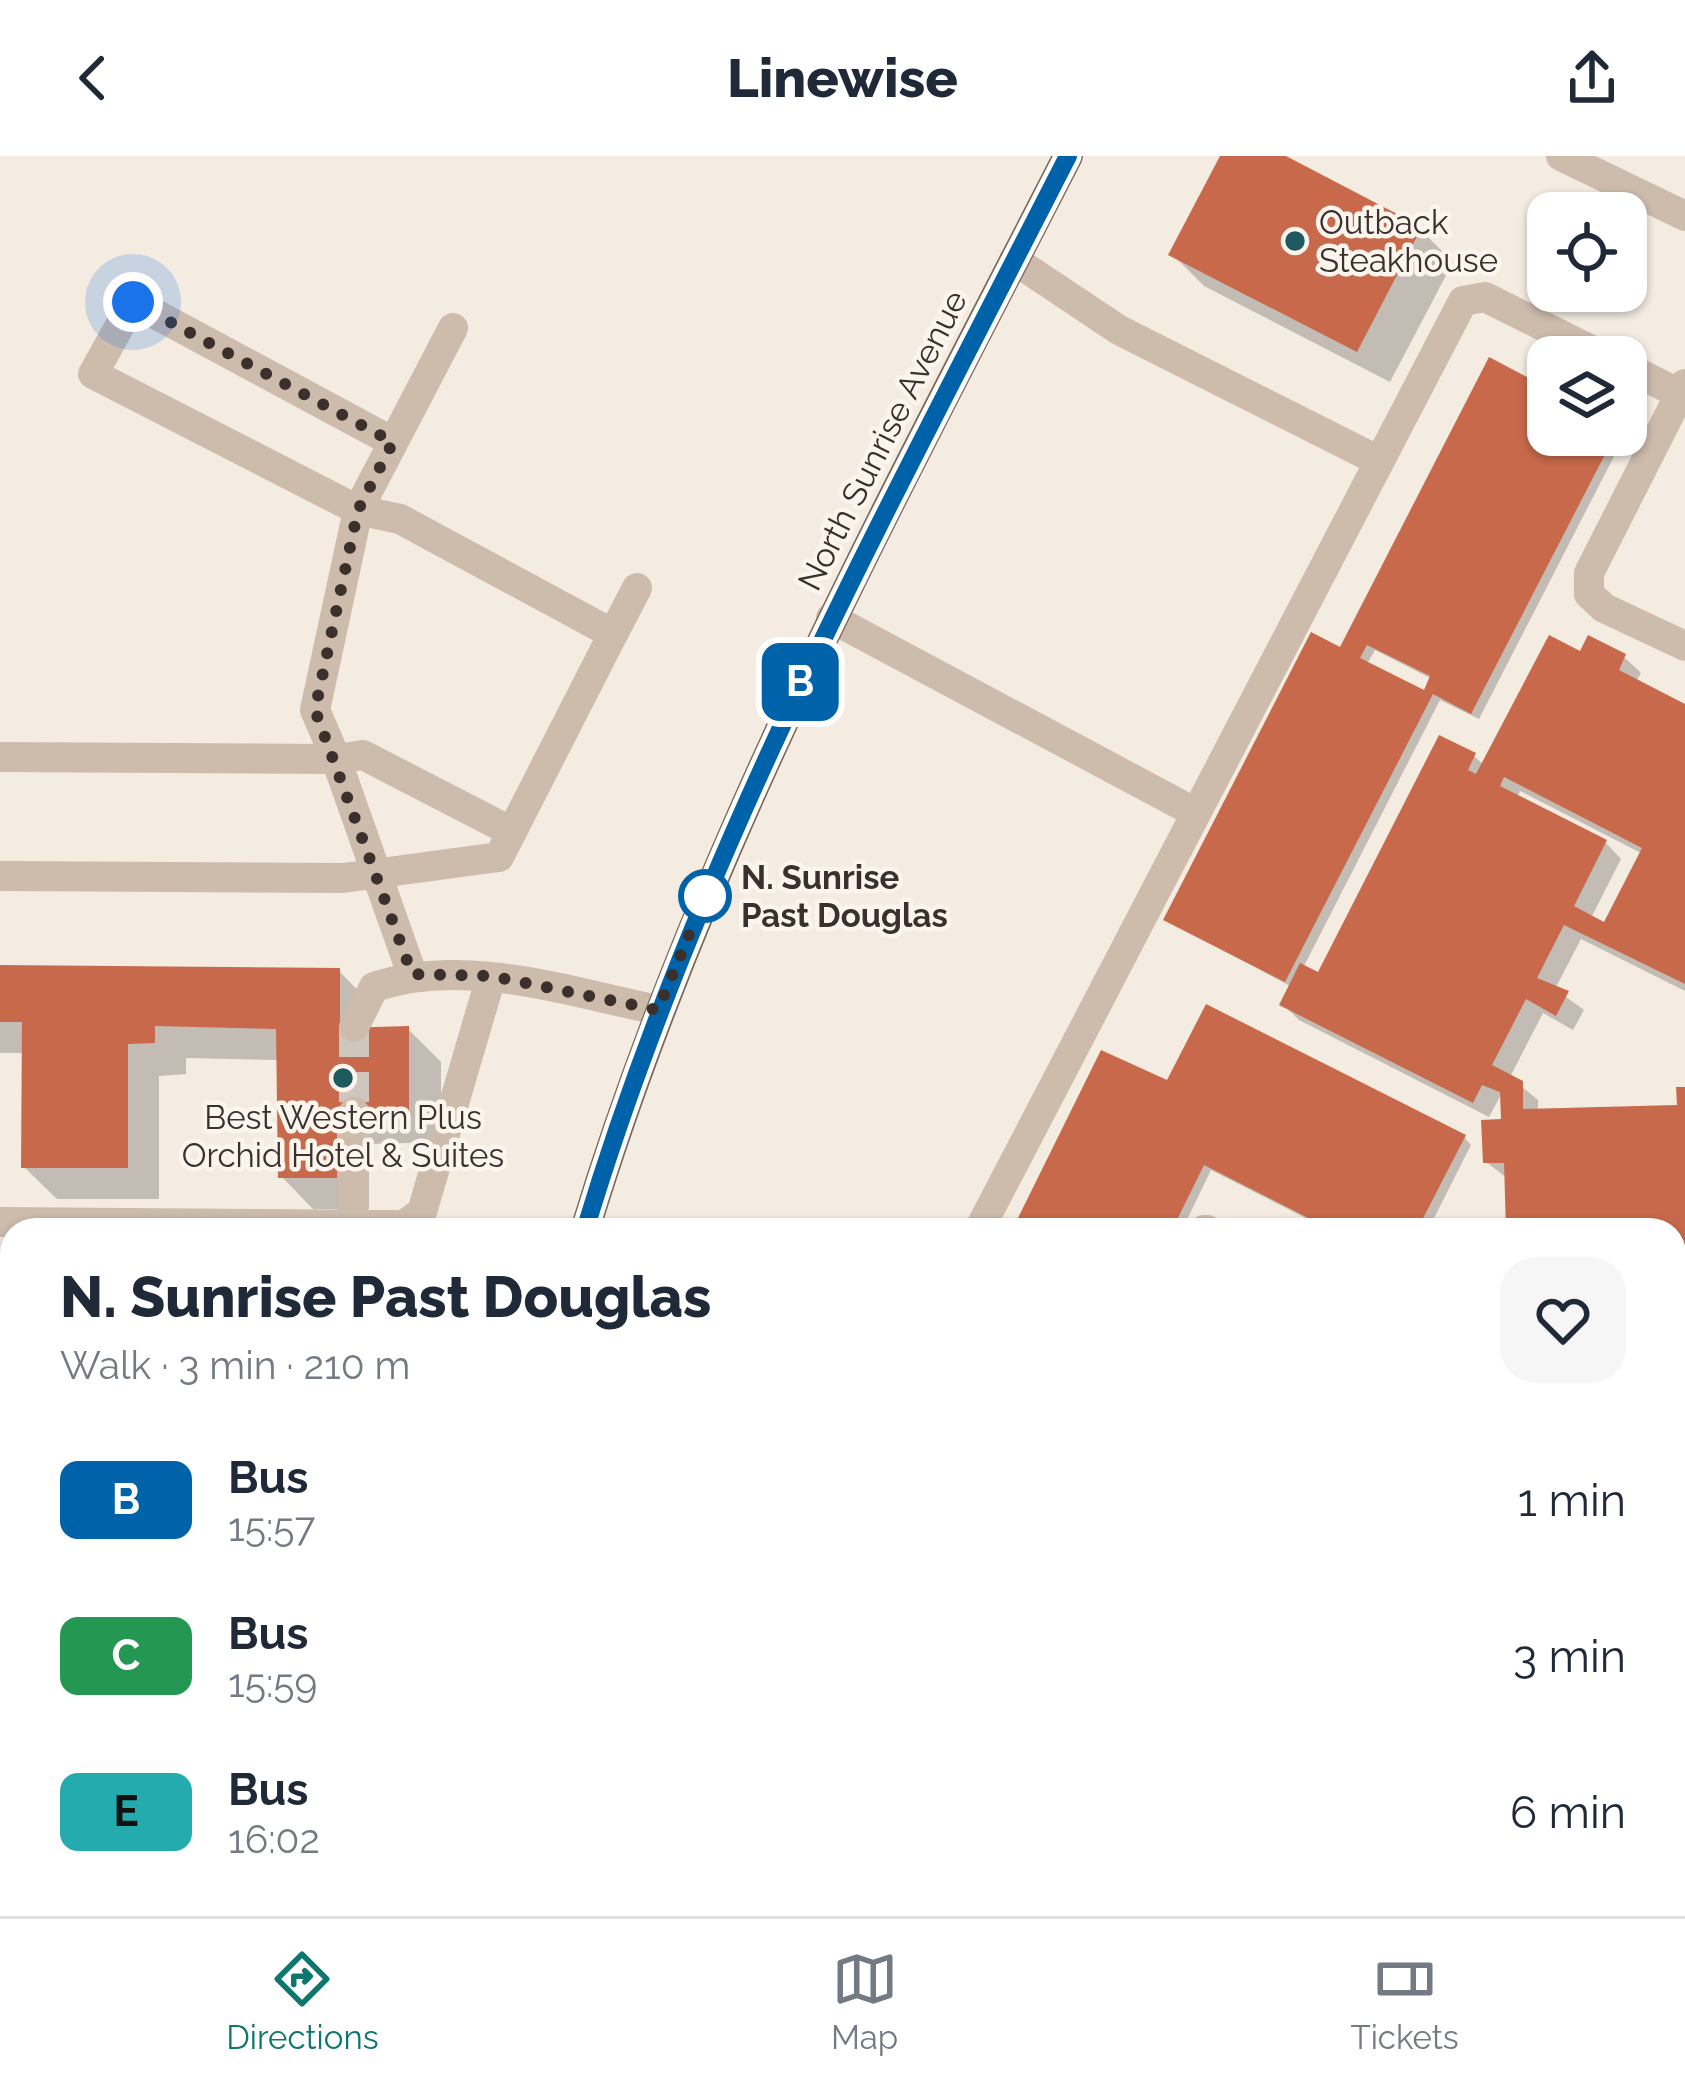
<!DOCTYPE html>
<meta charset="utf-8">
<style>
:root{--surface:#fff;--page:#f6f6f7;--text:#1f2937;--muted:#747a83;--line:#e0e1e3;--accent:#0f766e}
body{margin:0;font-family:Raleway,sans-serif;background:var(--page);color:var(--text);height:100vh;display:flex;flex-direction:column;font-size:45px;white-space:nowrap}
*{box-sizing:border-box;margin:0}
p{font-size:39px;color:var(--muted)}
.icon{flex:none;width:66px;height:66px;fill:none;stroke:currentColor;stroke-width:2;stroke-linecap:round;stroke-linejoin:round}
.map{position:relative;flex:1;overflow:hidden}
.details{position:absolute;left:0px;top:1062px;width:1686px;height:699px;display:flex;flex-direction:column;background:var(--surface);border-radius:36px 36px 0 0;box-shadow:0 3px 9px #0004}
.details>*{flex:none}
.badge{padding:0 24px;border-radius:18px;font-size:42px;line-height:78px}
.buttons{position:absolute;left:1527px;top:36px;display:grid;gap:24px}
.buttons a{display:grid;place-items:center;width:120px;height:120px;border-radius:24px;background:var(--surface);box-shadow:0 3px 9px #0004;font-size:60px}
.you{position:absolute;width:60px;height:60px;margin:-30px;border:9px solid #fff;border-radius:50%;background:#1a73e8;box-shadow:0 0 0 18px #1a73e833}
.map>.badge{position:absolute;translate:-50% -50%;box-shadow:0 0 0 6px #fff}
.round{display:grid;place-items:center;flex:none;width:126px;height:126px;border-radius:36px;background:var(--page)}
.overview{display:flex;align-items:center;justify-content:space-between;height:204px;padding:0 60px}
h1{font-size:57px;font-weight:800;line-height:90px}
ul{padding:0;list-style:none}
li{display:flex;align-items:center;gap:36px;height:156px;padding:0 60px}
li div{flex:1}
li b{display:block;font-size:45px}
li em{font-style:normal}
li .badge{min-width:132px;font-weight:700;text-align:center}
header{display:flex;justify-content:space-between;align-items:center;height:156px;padding:0 60px;background:var(--surface);font-size:54px;font-weight:800}
.dock{display:flex;justify-content:space-around;align-items:center;height:168px;border-top:3px solid var(--line);background:var(--surface);font-size:33px;color:var(--muted)}
.dock a{display:grid;justify-items:center;gap:6px}
.dock .on{color:var(--accent)}
.map>svg:first-child{display:block}
</style>
<header><svg class="icon" aria-label="back" viewBox="0 0 24 24"><path d="M15 5l-7 7 7 7"/></svg>Linewise<svg class="icon" aria-label="share" viewBox="0 0 24 24"><path d="M12 15V3M7 8l5-5 5 5M5 13v7h14v-7"/></svg></header>
<div class="map">
<svg width="1685" height="1760" viewBox="0 0 1685 1760">
<rect width="100%" height="100%" fill="#f4ebe1"/>
<!-- shadow -->
<path fill="#0003" fill-rule="evenodd" d="M1223,0H1279L1420,73L1453,106L1390,226L1204,130L1172,98Z
M1548,235V279H1625L1479,563L1440,544L1303,812L1319,820L1474,600L1484,609L1581,499L1624,501L1641,517L1636,526L1685,551V835L1581,783L1555,833L1584,854L1573,874L1543,857L1510,921L1538,944V956L1680,952L1685,934V1109H1674V1074H1509L1507,1022L1486,1006L1504,966L1503,935L1489,961L1299,864L1283,848L1292,831L1166,764L1341,495ZM1375,494L1432,523L1425,538L1367,508ZM1520,635L1643,698L1606,770L1591,762L1621,703L1605,686L1517,642Z
M0,812L339,815L371,848V874L408,873L441,906V986L369,988V1053H313L281,1020L279,904L186,902V918L159,920V1043H57L24,1011L25,897H0Z
M1168,928L1464,981L1471,989L1428,1074H1329L1211,1014L1182,1074H1015Z
M24,1749H200V1760H24Z"/>
<!-- building -->
<path fill="#c8694b" fill-rule="evenodd" d="M1220,0H1286L1422,71L1357,196L1168,99Z
M1489,201L1548,232V279H1615L1471,558L1433,538L1285,826L1163,764L1311,476L1340,491ZM1367,489L1430,520L1424,534L1360,502Z
M1549,479L1580,495L1588,479L1626,498L1619,514L1685,548V828L1564,769L1537,822L1569,835L1556,860L1526,843L1492,909L1523,925V953L1677,949L1676,931H1685V1094H1674V1074H1506L1504,1007H1483L1481,964L1501,963L1500,936L1482,929L1473,947L1279,849L1300,807L1318,816L1439,579L1476,597L1468,614L1476,618ZM1504,621L1642,692L1604,766L1574,750L1607,684L1500,630Z
M0,809L340,812V872L409,870V955L337,956V1022H278L276,873L155,870V887L128,888V1012H21L22,866H0Z
M1206,848L1466,979L1417,1074H1332L1204,1009L1172,1074H1012L1101,894L1167,924Z
M0,1161H12V1283L0,1270Z
M1674,1506H1685V1760H815V1749H1674Z
M21,1749H170V1760H21Z
M596,1749H731V1760H596Z"/>
<g fill="none" stroke-linecap="round" stroke-linejoin="round">
<!-- minor-tunnel -->
<path stroke="#cfc6bd" stroke-width="30" stroke-dasharray="30 15" stroke-linecap="butt" d="M354,871V956"/>
<!-- minor -->
<path stroke="#cdbbac" stroke-width="30" d="M1561,0L1685,60
M1014,104L1119,174L1379,305
M453,172L358,354L315,554L336,603L363,599L512,676
M1626,211L1680,238
M1685,228L1589,417V438L1604,452L1685,490
M393,286L133,146L93,218L358,354L400,363L613,478L637,432
M831,462L1196,657
M0,601L336,603L412,818
M0,720L343,722L499,701L613,478
M354,871L374,831C465,800 568,836 659,854
M0,1066L404,1069L422,1056L491,821
M353,1068L354,956
M979,1074L1463,145L1485,141L1605,201
M1204,1074H1207
M1674,1163H1685
M0,1355H12
M1674,1357L1685,1356
M0,1430H12
M1674,1457H1685
M748,1749L749,1760
M226,1760V1749"/>
<!-- major -->
<path stroke="#7d675c" stroke-width="30" d="M585,1074C700,696 888,351 1068,0
M496,1749V1760"/>
</g>
<g fill="none" stroke-linecap="round" stroke-linejoin="round">
<defs>
<path id="line" d="M585,1074C699,696 889,351 1068,0"/>
</defs>
<!-- line casing -->
<use href="#line" stroke="#fff" stroke-width="27"/>
<!-- line -->
<use href="#line" stroke="#0063aa" stroke-width="18"/>
<!-- walk -->
<path stroke="#3b302b" stroke-width="12" stroke-dasharray="0 21.6" d="M133,146L393,286L358,354L315,554L412,818L491,820L658,854L705,740"/>
</g>
<!-- markers -->
<g fill="#1f5a5e" stroke="#fbf5ee" stroke-width="4.5">
<circle cx="1295" cy="85" r="12"/>
<circle cx="343" cy="922" r="12"/>
</g>
<circle fill="#fff" stroke="#0063aa" stroke-width="6" cx="705" cy="740" r="24"/>
<g text-anchor="middle" stroke-width="9" stroke-linejoin="round" paint-order="stroke">
<!-- poi labels -->
<g font-size="33" fill="#3b302b" stroke="#fbf5ee" text-anchor="start">
<text x="1319" y="78">Outback<tspan x="1319" dy="38">Steakhouse</tspan></text>
<text x="343" y="973" text-anchor="middle">Best Western Plus<tspan x="343" dy="38">Orchid Hotel &amp; Suites</tspan></text>
</g>
<!-- street labels -->
<g font-size="33" fill="#3b302b" stroke="#fbf5ee">
<text transform="translate(882 284) rotate(-63)" y="12">North Sunrise Avenue</text>
</g>
<!-- stop labels -->
<g font-size="33" font-weight="bold" fill="#3b302b" stroke="#fbf5ee" text-anchor="start">
<text x="741" y="733">N. Sunrise<tspan x="741" dy="38">Past Douglas</tspan></text>
</g>
</g>
</svg>
<div class="buttons">
<a><svg class="icon" aria-label="locate" viewBox="0 0 24 24"><circle cx="12" cy="12" r="6"/><path d="M12 2v4M12 18v4M2 12h4M18 12h4"/></svg></a>
<a><svg class="icon" aria-label="layers" viewBox="0 0 24 24"><path d="M12 4l9 5-9 5-9-5zM3 14l9 5 9-5"/></svg></a>
</div>
<div class="you" style="left:133px;top:146px"></div>
<b class="badge" style="left:800px;top:526px;background:#0063aa;color:#fff">B</b>
<section class="details">
<div class="overview"><div><h1>N. Sunrise Past Douglas</h1><p>Walk · 3 min · 210 m</p></div><a class="round"><svg class="icon" aria-label="heart" viewBox="0 0 24 24"><path d="M12 20l-8-8c-3-5 5-10 8-4 3-6 11-1 8 4z"/></svg></a></div>
<ul>
<li><span class="badge" style="background:#0063aa;color:#fff">B</span><div><b>Bus</b><p>15:57</p></div><em>1 min</em></li>
<li><span class="badge" style="background:#249852;color:#fff">C</span><div><b>Bus</b><p>15:59</p></div><em>3 min</em></li>
<li><span class="badge" style="background:#23abae;color:#111">E</span><div><b>Bus</b><p>16:02</p></div><em>6 min</em></li>
</ul>
</section>
</div>
<nav class="dock">
<a class="on"><svg class="icon" aria-label="directions" viewBox="0 0 24 24"><path d="M12 3l9 9-9 9-9-9zM9 14v-3h6M13 9l2 2-2 2"/></svg>Directions</a>
<a><svg class="icon" aria-label="map" viewBox="0 0 24 24"><path d="M3 6l6-2 6 2 6-2v14l-6 2-6-2-6 2zM9 4v14M15 6v14"/></svg>Map</a>
<a><svg class="icon" aria-label="tickets" viewBox="0 0 24 24"><path d="M3 7h18v10H3zM15 7v10"/></svg>Tickets</a>
</nav>
